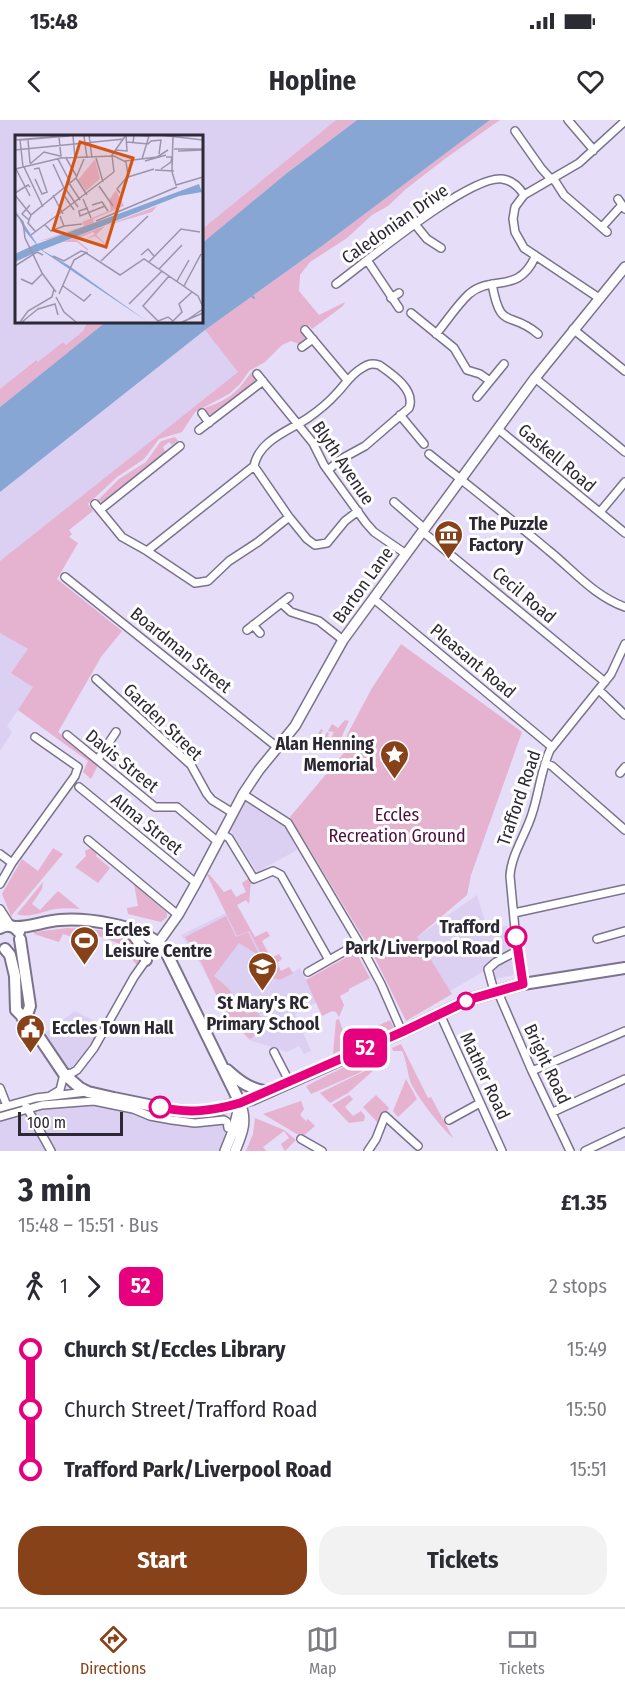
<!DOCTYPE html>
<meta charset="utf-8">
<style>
:root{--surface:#fff;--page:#f2f2f3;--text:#2b2b33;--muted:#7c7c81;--line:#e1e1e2;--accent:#87421a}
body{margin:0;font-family:"Fira Sans Condensed",sans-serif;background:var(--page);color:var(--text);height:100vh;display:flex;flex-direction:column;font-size:22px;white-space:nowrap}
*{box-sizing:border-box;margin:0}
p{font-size:20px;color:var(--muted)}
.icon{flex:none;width:33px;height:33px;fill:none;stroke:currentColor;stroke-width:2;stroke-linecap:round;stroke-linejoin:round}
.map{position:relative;height:1031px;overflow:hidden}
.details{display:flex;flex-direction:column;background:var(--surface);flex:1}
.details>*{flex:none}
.badge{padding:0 12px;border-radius:9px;font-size:21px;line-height:39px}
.scale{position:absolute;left:18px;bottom:15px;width:105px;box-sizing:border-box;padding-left:6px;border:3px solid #2d2934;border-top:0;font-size:16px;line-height:21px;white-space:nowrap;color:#2d2934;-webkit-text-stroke:4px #fff;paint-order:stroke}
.map>.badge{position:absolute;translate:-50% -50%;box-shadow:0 0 0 3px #fff}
.legs{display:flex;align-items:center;gap:9px;height:66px;padding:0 18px;font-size:20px}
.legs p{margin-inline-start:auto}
.overview{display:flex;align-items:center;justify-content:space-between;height:102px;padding:0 18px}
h1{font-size:33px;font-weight:700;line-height:45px}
.button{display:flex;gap:12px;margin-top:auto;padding:12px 18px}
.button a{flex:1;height:69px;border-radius:24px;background:var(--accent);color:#fff;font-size:24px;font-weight:700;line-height:69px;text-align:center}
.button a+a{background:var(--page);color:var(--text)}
ul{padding:0 18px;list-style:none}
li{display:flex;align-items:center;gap:21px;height:60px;font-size:22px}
li i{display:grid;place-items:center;width:9px;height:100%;margin:0 8px;background:currentColor}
li i::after{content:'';width:15px;height:15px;margin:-8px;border:4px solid;border-radius:50%;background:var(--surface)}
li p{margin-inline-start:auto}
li:first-child i{background:linear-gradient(#0000 50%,currentColor 0)}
li:last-child i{background:linear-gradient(currentColor 50%,#0000 0)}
.status{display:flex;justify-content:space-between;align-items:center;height:42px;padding:0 30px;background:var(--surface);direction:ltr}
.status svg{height:16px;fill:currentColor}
header{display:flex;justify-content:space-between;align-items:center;height:78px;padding:0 18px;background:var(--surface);font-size:27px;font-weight:700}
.tab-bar{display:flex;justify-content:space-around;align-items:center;height:84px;border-top:2px solid var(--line);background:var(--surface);font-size:16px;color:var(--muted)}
.tab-bar a{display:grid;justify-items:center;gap:3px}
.tab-bar .current{color:var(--accent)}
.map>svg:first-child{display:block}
</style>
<div class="status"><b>15:48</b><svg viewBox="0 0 49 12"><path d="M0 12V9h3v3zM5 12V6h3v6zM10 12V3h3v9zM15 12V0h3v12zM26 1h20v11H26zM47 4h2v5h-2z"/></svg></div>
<header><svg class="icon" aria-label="back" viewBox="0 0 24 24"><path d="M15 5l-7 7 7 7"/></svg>Hopline<svg class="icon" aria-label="heart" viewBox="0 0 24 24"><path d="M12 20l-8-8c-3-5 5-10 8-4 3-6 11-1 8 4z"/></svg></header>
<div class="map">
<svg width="625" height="1031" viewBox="0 0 625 1031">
<rect width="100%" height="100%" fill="#e6ddf9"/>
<!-- built -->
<path fill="#dbcff2" d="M0,0H336L201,110V16H16V201H88L83,211L66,225L63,222L38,243L35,240L0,269Z
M205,210L238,252L0,441V372Z
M0,513L28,529L34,567L7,606L12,612L0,631Z
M246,681L283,703L297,730L257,752L230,709Z
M477,775L487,808L507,806L514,855L495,859L491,847L450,871L417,817Z
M226,793L237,816L249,811L273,858L280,860L300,848L317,882L295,894L311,931L304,934L299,926L287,932L249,920L228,896L200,843L181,815Z
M75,891L104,906L76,946L67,951L42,915Z
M90,977L150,995L189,1000L226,997L231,1004L220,1031H0V995L60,982L63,979Z"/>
<!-- green -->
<path fill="#e5b2cf" d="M336,0H357L287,53L201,124V110Z
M490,0H500L446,38L406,69L388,86L372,95L347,118L310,142L300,155L299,171L319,195L345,182L343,186L312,209L309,205L301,211L305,218L299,224L291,221L282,225L265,242L249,251L240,264L229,274L195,292L182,312L159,319L144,339L117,357L88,384L93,391L69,410L72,414L69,417L78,423L57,459L122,511L101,537L58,612L95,640L97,647L91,659L83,652L88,641L18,590L33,567L11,553L28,529L0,513V441L238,252L205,210L322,126Z
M88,201H107L0,287V269L36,240L38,242L63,222L66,225L83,211Z
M257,248L258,251L254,255L256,258L254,263L214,295L208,294L205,288C219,283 230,278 240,267C246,260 249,253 257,248Z
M175,317L178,321L172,325L169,322L163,327L165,331L164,335L107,379L102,382L97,381L119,359L146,342L161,321Z
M401,524L522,612L471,755L467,775L417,817L452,874L406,901L373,834L290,697L349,627L347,615L372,568Z
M345,600L349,601L335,631L315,619L321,609L323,610L321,614L325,616L327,612L329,613L328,616L331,618L334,612L328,611L332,604L338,608Z
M53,728L63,734L11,796L2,774L22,739L38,751Z
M91,728L97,732L96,736L110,748L98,763L75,747L86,736L85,731Z
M209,754L224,772L231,769L236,777L246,772L242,763L249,758L251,761L249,784L246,780L237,785L255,817L267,811L270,816L262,821L271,838L279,834L282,839L277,843L281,851L289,847L293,853L280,860L273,858L249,811L237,816L207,755Z
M43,762L42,769L32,784L40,790L58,771L80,789C72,788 64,788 55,789C43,791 29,799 17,794Z
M134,764L167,793V797L161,802L128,794L127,788L138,786Z
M226,796L236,817L248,812L260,836L239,823L214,856L228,868L247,894L255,890L270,907L250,919L227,898L201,842L185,817Z
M68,808C85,809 122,809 134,822C138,827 140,834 142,840L137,845L130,837L133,829L99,816L95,825L63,814L59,822L34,814V812Z
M356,832L370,858L349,869V871L340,876L344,885L339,897L336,892L332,891L322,896L306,860Z
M339,899L346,920C359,923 363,916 372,909C377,905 385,903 390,900L394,908L333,934L336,900Z
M401,924L428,978L431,977L453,1018C444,1011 410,969 409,957C407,948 406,940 402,931H393L392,928Z
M387,929L390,934L388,936L357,954L311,974L306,966L358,940Z
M375,946V949L348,973L330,983L320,973Z
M406,959L417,979L398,997L393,991Z
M349,975L353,979L345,987L353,996L361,991L365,996L364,1001L349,1003L332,985Z
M376,975L389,988L379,1004L363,987Z
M301,981L304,989L300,995L306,1001L308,999L315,1006L302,1017L263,994Z
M255,998L284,1010L296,1020L285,1031L281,1024L289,1018L284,1011L263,1027L266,1031H246L253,1014Z"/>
<!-- water -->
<path fill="#88a6d4" d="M357,0H490L322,126L205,210L0,372V287L107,201H201V124L287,53Z"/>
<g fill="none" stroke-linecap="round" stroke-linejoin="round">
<!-- stream -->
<path stroke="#88a6d4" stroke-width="2" d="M252,176L254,178"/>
<defs>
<path id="street" d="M568,0L592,28L593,31
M515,11L541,48L549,57L555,61L564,75L607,112
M618,79L625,89
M414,103L427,119L441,128
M602,107L621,86
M367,140L399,188
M336,164C366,142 469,55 502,59C512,60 519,67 524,75
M492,164C501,213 509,189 538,214
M391,178L399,173
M599,178L524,128L515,112L513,99L515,87L524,75L579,43L625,1
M411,193L454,228L467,250L480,254L490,261
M573,209L625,251
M305,210L347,260
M436,214C447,201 457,185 469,174C492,154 518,175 535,137
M302,227L313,219
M257,254L313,323L324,345L366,403L374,412L406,434
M535,258L625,332
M477,277L504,244
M202,293L209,303
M400,295L424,324
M498,309L625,413
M199,310L263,261
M429,334C469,366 509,397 548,430C573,450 594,476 625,487
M254,346L289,397L307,419L315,425L327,423L345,401L358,391
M394,382L425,409
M95,384L122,417L147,431L195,463L208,461L229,441L258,422L289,397
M100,390L180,326
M600,392L625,362
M423,412L605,562
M147,431L254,346C259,320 289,311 308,298C318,291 328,283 336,274C345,265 350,255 362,248C368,244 372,243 379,245C392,254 416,270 409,288L365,326L343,338L328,350
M65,457L277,627
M374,479L552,627
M281,483L291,492L319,501L343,520
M253,505L260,513
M247,510L289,477
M96,559L191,645L207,674L212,680L233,693
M599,570L625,595
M67,615L155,687H177L218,722
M98,639L116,612
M545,643L552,646L625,710
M620,653L625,647
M79,667L196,763
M243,674L288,703L359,823L381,864L402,912
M222,714L229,718L254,759L273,751L281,755L329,840
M88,720L178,795
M0,734L12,743
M0,764L12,743L75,656L78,647L35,617
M0,789L11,806
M514,793L625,769
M0,798L1,808
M597,819L625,811
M308,852L359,823
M523,864L517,831L510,756C511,735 526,714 532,694C539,673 541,650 550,630L611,554L625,524
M497,870L532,951L570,1031
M494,871L488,849L496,842L517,831
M440,894L502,1031
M274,932L290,963
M532,951L625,911
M0,968L7,986
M50,976L60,970L64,954L72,953L77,950L94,928L134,857L158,823
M26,986L51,1031
M0,988L36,978L86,972
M553,992L625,959
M0,997L42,985L94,981L133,989L150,996L172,1000L195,1003L224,1000L227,1002L228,1008
M449,1000L480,983
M301,1019L322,1031
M368,1031L376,1019L385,996L418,1026
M585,1031L625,1012"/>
<path id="secondary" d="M158,823L178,795L196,763L243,674L259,650L295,606L343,520L535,258L625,147
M225,1031L233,1011L240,983
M235,1031C242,1014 248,1001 240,983"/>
<path id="primary" d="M14,807C29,808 44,801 60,800C87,798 137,805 158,823C162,826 164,831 167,834L240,983
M0,808C7,804 14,805 19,812
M130,810L143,828L146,840
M20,819L30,886L28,892L22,897
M5,829L10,835L15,856L16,890L31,905L64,954L80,968L88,972L114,978L173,990L197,992L218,989L252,979L402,912L471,879L523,864L625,848
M227,950C240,962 250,969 268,972"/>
</defs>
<!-- street casing -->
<use href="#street" stroke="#7b728b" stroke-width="10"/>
<!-- secondary casing -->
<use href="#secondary" stroke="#7b728b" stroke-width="12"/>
<!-- primary casing -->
<use href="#primary" stroke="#7b728b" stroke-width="14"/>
<!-- street -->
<use href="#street" stroke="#fff" stroke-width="7"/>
<!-- secondary -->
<use href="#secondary" stroke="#fff" stroke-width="9"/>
<!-- primary -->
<use href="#primary" stroke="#fff" stroke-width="10"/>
</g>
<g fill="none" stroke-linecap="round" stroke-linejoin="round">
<defs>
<path id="line-1" d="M160,987C189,994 212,991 240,983L402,912L471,879L523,864L516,817"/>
</defs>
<!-- line-1 casing -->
<use href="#line-1" stroke="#fff" stroke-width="14"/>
<!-- line-1 -->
<use href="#line-1" stroke="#e6007e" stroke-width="9"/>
</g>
<!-- icons -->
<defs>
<symbol id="museum-pin" viewBox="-11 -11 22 30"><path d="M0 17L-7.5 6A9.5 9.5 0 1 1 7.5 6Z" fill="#87421a" stroke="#fff"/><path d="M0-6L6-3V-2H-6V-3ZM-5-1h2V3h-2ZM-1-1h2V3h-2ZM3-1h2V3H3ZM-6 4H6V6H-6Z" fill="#fff"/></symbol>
<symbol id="sight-pin" viewBox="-11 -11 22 30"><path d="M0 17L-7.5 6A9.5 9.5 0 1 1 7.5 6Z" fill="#87421a" stroke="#fff"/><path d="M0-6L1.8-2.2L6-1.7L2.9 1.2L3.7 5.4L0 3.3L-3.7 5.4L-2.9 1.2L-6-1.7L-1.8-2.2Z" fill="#fff"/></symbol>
<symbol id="stadium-pin" viewBox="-11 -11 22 30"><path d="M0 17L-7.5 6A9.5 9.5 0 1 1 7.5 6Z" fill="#87421a" stroke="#fff"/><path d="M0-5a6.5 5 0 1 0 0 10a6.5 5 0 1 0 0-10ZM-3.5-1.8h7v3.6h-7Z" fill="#fff"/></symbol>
<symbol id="school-pin" viewBox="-11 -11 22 30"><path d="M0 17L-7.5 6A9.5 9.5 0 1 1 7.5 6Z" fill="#87421a" stroke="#fff"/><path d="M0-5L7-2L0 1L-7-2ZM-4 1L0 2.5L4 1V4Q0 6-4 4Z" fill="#fff"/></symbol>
<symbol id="civic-pin" viewBox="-11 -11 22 30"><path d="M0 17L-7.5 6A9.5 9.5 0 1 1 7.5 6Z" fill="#87421a" stroke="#fff"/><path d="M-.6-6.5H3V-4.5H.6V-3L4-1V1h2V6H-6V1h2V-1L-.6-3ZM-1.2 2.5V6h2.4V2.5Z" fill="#fff"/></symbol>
</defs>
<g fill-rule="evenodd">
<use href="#museum-pin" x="432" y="398" width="33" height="45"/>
<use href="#sight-pin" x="378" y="618" width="33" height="45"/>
<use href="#stadium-pin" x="68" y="804" width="33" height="45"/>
<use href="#school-pin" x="246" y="830" width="33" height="45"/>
<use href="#civic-pin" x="14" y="892" width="33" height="45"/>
</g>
<!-- markers -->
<g fill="#fff" stroke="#e6007e" stroke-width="3">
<circle cx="516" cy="817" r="10"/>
<circle cx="466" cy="881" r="8"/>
<circle cx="160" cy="987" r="10"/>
</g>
<g text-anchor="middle" stroke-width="6" stroke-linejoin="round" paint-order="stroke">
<!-- street labels -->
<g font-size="18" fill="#2d2934" stroke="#fff">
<text transform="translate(395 104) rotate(-35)" y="6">Caledonian Drive</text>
<text transform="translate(557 338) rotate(40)" y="6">Gaskell Road</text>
<text transform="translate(343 343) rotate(56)" y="6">Blyth Avenue</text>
<text transform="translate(363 465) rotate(-54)" y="6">Barton Lane</text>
<text transform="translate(524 475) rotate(40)" y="6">Cecil Road</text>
<text transform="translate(181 530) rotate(39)" y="6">Boardman Street</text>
<text transform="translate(473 541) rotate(40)" y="6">Pleasant Road</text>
<text transform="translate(163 602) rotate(44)" y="6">Garden Street</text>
<text transform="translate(122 641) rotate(39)" y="6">Davis Street</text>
<text transform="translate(519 678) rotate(-71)" y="6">Trafford Road</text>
<text transform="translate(147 704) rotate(39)" y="6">Alma Street</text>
<text transform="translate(547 944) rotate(65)" y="6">Bright Road</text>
<text transform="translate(485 956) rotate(65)" y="6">Mather Road</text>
</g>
<!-- poi labels -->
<g font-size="18" font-weight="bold" fill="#2d2934" stroke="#fff" text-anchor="start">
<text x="469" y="410">The Puzzle<tspan x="469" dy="21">Factory</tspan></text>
<text x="374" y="630" text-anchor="end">Alan Henning<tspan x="374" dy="21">Memorial</tspan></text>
<text x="105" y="816">Eccles<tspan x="105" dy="21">Leisure Centre</tspan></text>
<text x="263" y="889" text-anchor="middle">St Mary's RC<tspan x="263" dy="21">Primary School</tspan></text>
<text x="52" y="914">Eccles Town Hall</text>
</g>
<!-- park labels -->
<g font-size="18" fill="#50113c" stroke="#fff">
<text x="397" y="701">Eccles<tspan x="397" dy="21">Recreation Ground</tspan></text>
</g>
<!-- stop labels -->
<g font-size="18" font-weight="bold" fill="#2d2934" stroke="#fff" text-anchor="end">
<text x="500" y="813">Trafford<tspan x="500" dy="21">Park/Liverpool Road</tspan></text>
</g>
</g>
<!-- overview -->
<g transform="translate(15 15)">
<rect width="188" height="188" fill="#e6ddf9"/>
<path d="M80,24L85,44L71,56L63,45ZM101,55L109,71L78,84L79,88L35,104L25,106L69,91L67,87L96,75L94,65ZM142,71L137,77L90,91L81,100L96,114L80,101L71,104L80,99L78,97L61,104L73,114V116L62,107H48Z" fill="#e5b2cf"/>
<path d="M184,49L187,57L164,61L27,115L53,130L133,187L26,115L0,127V119L21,109L10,96L0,75L22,109Z" fill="#88a6d4"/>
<path fill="none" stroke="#9c95aa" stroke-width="1.5" d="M74,0L77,23M145,0L188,5M158,0L157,37L161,50L188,42M58,1L60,23M69,1L72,23M44,2L46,22M0,5L59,0M13,5L15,28M136,6L146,5L144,19M112,7L133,9L136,6M118,8L119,0L134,1M159,14H188M0,15L109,4M101,15L112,16L111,0M163,16L188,15M51,23L62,42M81,23L88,47M43,24L55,47M127,24L134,1M110,26L142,22L153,15M130,26L151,20M15,29L29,17L45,21M38,29L49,53M8,32L5,5L54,1M9,32L28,72M0,34L46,23L99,21L111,27L113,40M1,34L15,61M19,34L24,33L32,57L27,59L20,44M146,34L156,27L157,22H151M140,35L159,36M99,37L97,20L111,0M113,42L139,34M61,43L72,60M54,48L65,65M84,51L98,71M50,53L63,72M0,58L13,50L15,52M105,58L102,54L112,42M48,59L59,75M0,60L16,80M38,60L48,79M68,64L76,83M77,70L87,67L93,76M73,73L64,76L65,81L90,71M0,78L8,87L10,103L27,138L41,157M14,85L7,79L15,70M81,86L162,52M30,90L36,96L49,91L45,81M49,91L67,89M20,96L13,88L16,80L61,43L69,24M16,100L99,37M126,120L133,114L139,121M38,121L49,126L66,116L73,118M86,126L133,81M134,127L166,94L185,97M0,131L22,117L28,120M144,134L167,110M154,141L128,171L143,186L153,182L158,186M6,144L17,149L27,139M162,146L174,125M48,151L69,166L76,159M169,151L186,119M44,159L59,125L71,118L105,140L129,124L183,161L188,172M41,162L49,177L61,187M114,169L147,136M23,174L40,169L43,180M5,187L13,176L37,162L39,154M7,187L24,173M157,187L167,177L164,169L177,157M167,187L188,178M169,187L188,174"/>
<path fill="#d55410" fill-opacity="0.15" stroke="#d55410" stroke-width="3" d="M65,7L118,23L91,112L38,95Z"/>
<rect width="188" height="188" fill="none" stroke="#2d2934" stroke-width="3"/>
</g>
</svg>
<div class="scale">100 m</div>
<b class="badge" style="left:365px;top:928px;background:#e6007e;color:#fff">52</b>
</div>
<section class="details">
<div class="overview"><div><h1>3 min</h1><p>15:48 – 15:51 · Bus</p></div><b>£1.35</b></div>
<div class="legs"><svg class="icon" aria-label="walk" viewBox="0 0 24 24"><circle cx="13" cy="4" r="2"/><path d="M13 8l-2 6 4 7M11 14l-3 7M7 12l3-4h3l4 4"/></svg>1<svg class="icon" aria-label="forward" viewBox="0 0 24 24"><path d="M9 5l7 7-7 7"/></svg><b class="badge" style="background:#e6007e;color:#fff">52</b><p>2 stops</p></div>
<ul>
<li><i style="color:#e6007e"></i><b>Church St/Eccles Library</b><p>15:49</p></li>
<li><i style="color:#e6007e"></i><span>Church Street/Trafford Road</span><p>15:50</p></li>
<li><i style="color:#e6007e"></i><b>Trafford Park/Liverpool Road</b><p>15:51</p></li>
</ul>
<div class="button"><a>Start</a><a>Tickets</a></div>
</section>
<nav class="tab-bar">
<a class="current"><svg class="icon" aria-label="directions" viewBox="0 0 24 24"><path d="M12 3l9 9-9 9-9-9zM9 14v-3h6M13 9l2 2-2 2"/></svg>Directions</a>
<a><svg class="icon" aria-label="map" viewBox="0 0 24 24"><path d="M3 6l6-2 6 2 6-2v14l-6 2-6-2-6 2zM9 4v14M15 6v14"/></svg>Map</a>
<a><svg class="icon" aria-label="tickets" viewBox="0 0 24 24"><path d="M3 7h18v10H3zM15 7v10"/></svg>Tickets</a>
</nav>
